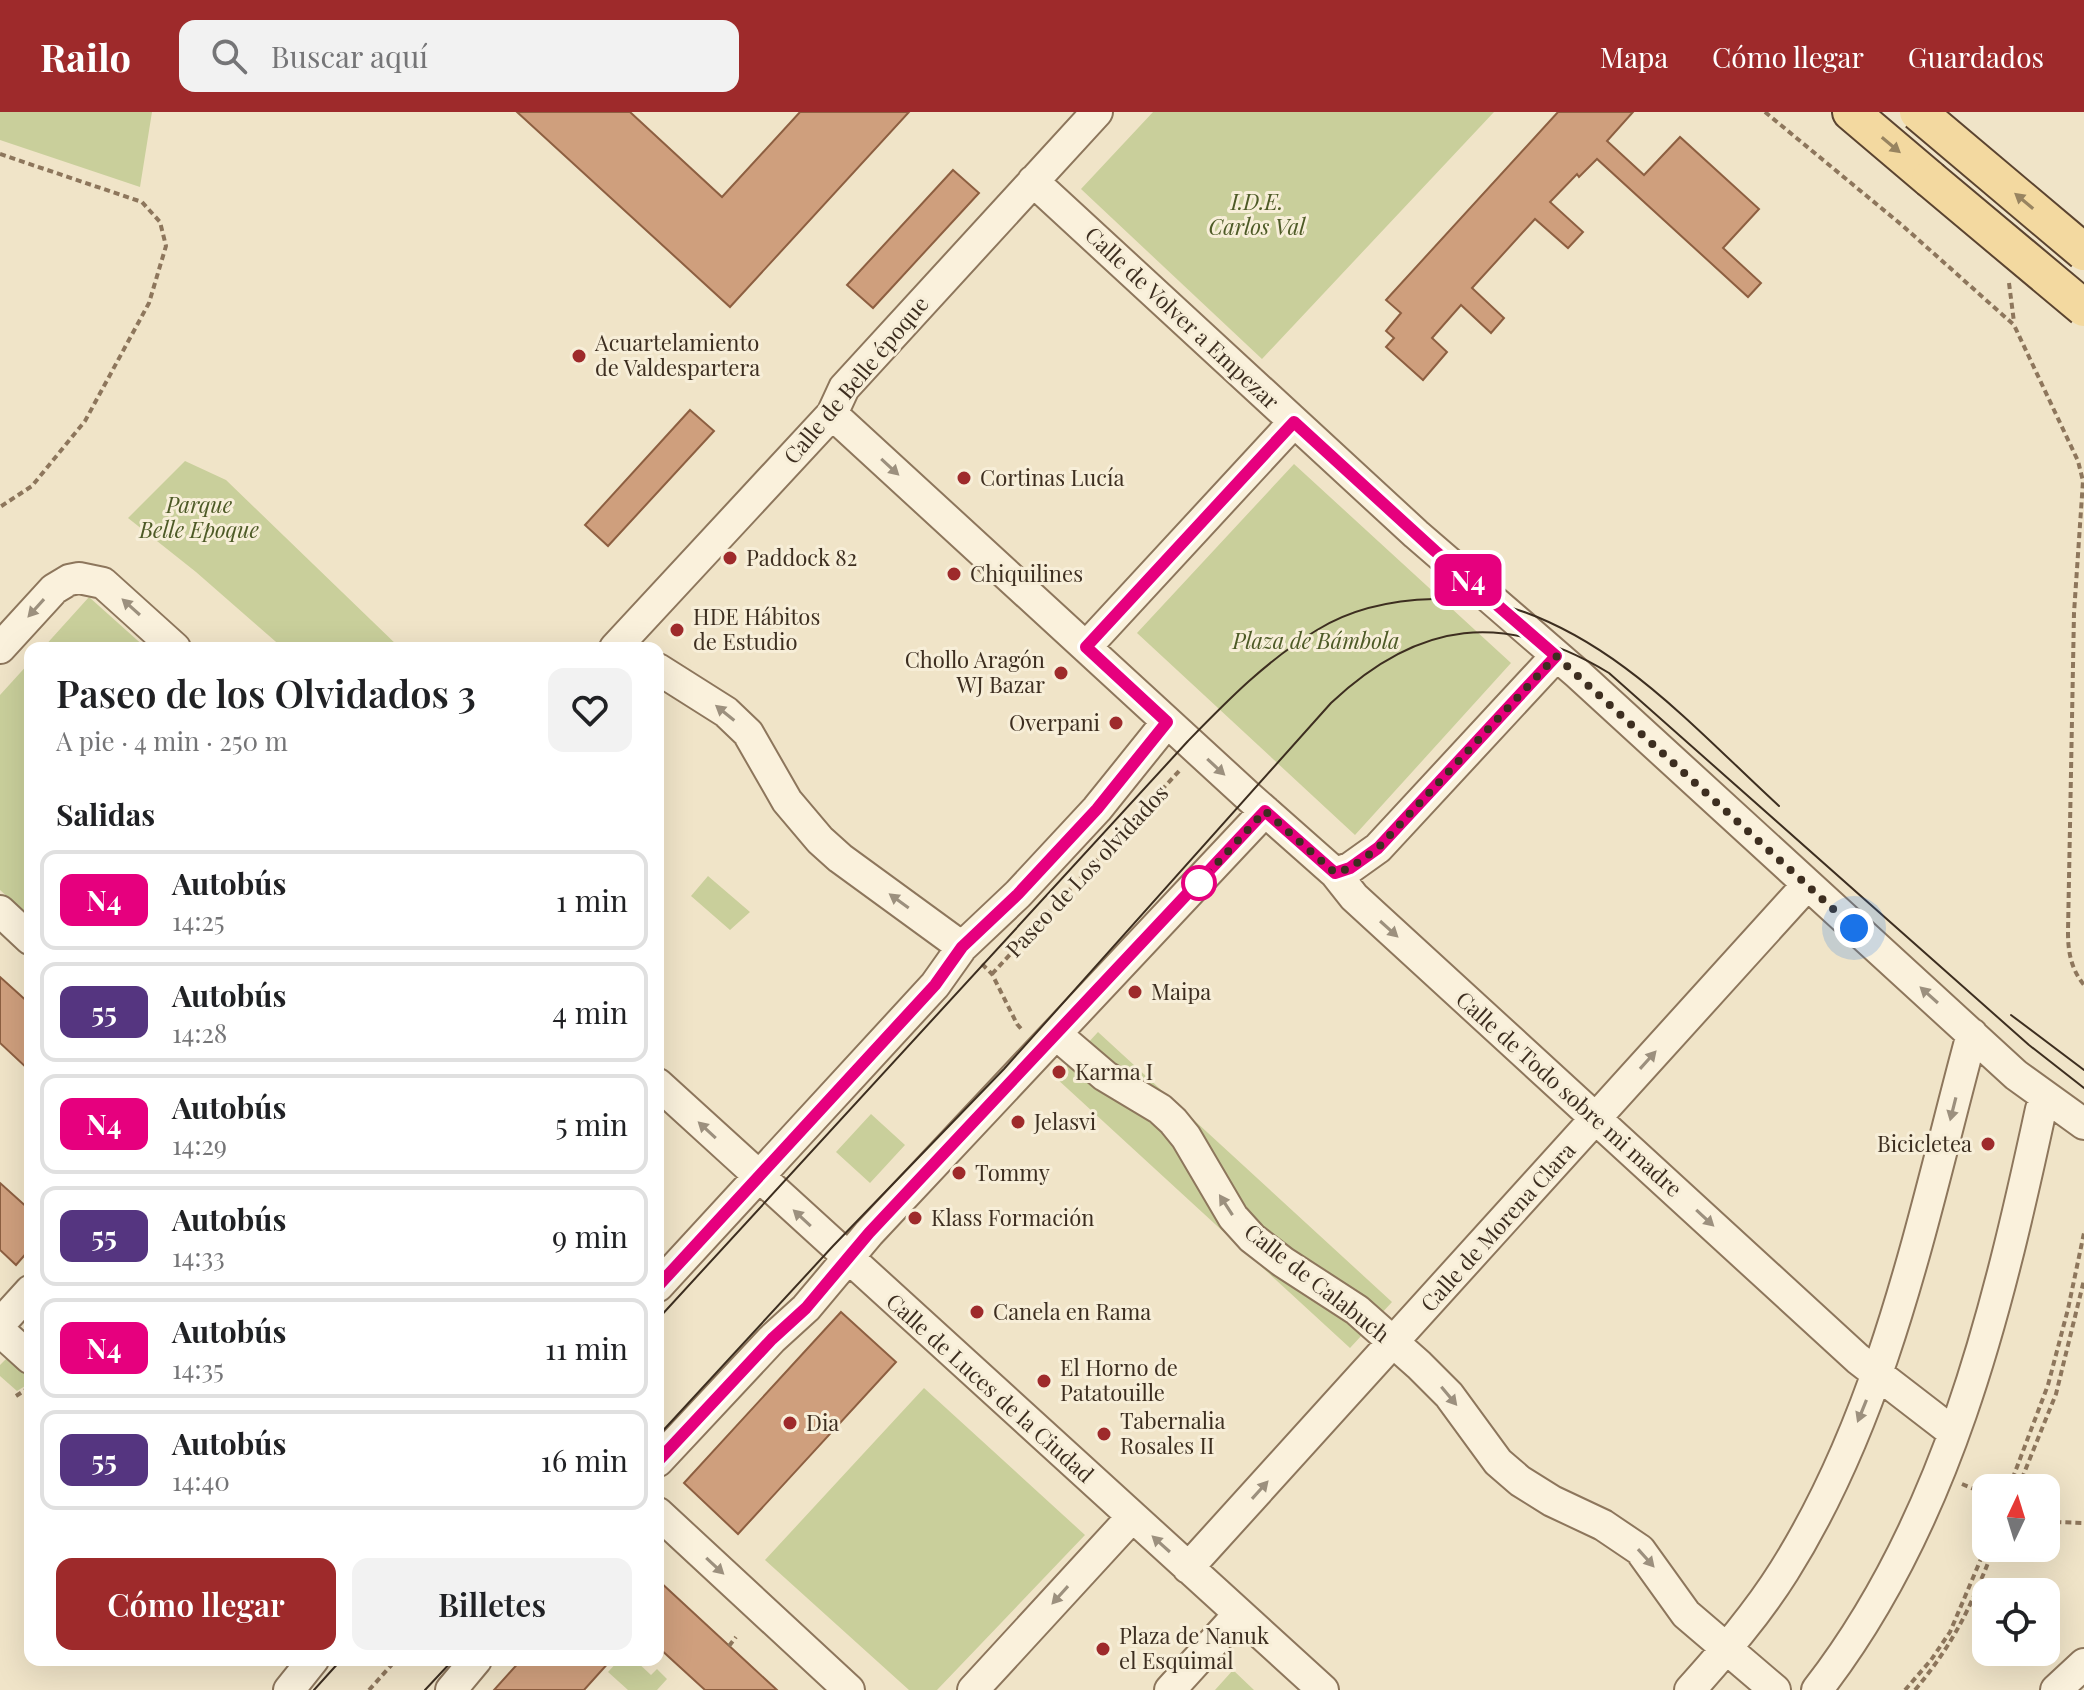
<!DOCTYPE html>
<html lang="es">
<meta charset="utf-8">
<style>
:root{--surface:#fff;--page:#f2f2f2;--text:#202124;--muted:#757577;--line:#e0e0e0;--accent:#9e2a2b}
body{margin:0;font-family:"Playfair Display",serif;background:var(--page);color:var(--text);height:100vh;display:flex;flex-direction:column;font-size:30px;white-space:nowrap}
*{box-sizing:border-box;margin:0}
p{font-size:26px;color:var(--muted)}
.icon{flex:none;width:44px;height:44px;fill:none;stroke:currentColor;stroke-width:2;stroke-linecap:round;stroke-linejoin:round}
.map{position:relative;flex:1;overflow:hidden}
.side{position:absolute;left:24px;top:530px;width:640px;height:1024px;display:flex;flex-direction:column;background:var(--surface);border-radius:16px;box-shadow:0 8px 32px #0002}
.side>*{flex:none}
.badge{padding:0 16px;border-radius:12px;font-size:28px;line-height:52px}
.needle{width:52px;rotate:4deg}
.buttons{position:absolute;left:1972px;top:1362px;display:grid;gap:16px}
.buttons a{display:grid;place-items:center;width:88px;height:88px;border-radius:16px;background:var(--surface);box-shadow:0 8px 32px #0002;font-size:40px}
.you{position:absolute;width:40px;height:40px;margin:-20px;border:6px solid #fff;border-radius:50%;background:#1a73e8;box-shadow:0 0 0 12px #1a73e833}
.map>.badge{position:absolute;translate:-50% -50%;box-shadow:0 0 0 4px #fff}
h2{padding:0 32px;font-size:30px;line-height:72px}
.round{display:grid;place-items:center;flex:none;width:84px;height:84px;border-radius:16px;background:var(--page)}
.headline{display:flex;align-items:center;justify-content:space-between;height:136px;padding:0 32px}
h1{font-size:38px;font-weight:600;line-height:60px}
.action{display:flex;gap:16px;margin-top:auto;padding:16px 32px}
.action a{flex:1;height:92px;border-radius:16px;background:var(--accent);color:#fff;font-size:32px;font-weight:600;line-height:92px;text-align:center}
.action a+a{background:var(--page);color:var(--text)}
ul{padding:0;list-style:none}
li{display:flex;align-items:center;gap:24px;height:100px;margin:0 16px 12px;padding:0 16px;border:4px solid var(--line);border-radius:16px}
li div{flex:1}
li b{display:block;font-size:30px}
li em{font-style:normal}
li .badge{min-width:88px;font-weight:700;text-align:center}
header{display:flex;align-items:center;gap:48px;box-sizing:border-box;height:112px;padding:0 40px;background:var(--accent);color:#fff}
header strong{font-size:38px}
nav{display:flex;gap:44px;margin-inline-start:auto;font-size:28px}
.search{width:560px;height:72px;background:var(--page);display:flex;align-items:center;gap:20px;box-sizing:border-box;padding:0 28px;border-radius:16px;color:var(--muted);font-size:30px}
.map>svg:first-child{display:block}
</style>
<header>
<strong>Railo</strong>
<div class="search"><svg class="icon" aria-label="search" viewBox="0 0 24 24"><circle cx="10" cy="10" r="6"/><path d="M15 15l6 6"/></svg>Buscar aquí</div>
<nav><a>Mapa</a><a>Cómo llegar</a><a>Guardados</a></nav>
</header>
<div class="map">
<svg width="2084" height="1578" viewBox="0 0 2084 1578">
<rect width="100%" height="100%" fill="#f0e4c8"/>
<!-- green -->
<path fill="#c9cf9b" d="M0,0H152L140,75L0,28Z
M1153,0H1494L1262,247L1081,77Z
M185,349L226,368L400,536H283L196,460L128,406Z
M1294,352L1511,551L1355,723L1137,521Z
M89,485L146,536H43Z
M30,550V805L0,778V583Z
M708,764L750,800L730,818L691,784Z
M1098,920L1392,1190L1380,1203L1345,1171L1284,1134L1266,1119L1242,1093L1202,1023L1086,933Z
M1068,953C1098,978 1134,994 1163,1020L1326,1191L1362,1223L1350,1236L1056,966Z
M871,1002L905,1033L870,1071L836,1040Z
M10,1243L30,1262V1271L17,1279L0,1264V1253Z
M924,1276L1085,1423L937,1578H909L765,1448Z
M619,1548H635L651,1563L657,1557L667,1567L657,1578H628L608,1560Z
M1233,1558L1254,1578H1215Z"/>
<!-- building -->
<path fill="#cf9f7d" stroke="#8d5f41" stroke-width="2" d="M517,0H630L722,85L800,0H909L730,195Z
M1558,0H1633L1607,29L1644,63L1680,25L1759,97L1723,136L1761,171L1748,185L1597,47L1579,65L1577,62L1550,90L1583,120L1568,136L1535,107L1472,176L1504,206L1491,221L1461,193L1432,226L1447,240L1423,268L1386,235L1394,226L1386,219L1401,201L1386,188Z
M953,58L979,81L873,196L847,173Z
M690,298L714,319L608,434L585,413Z
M0,865L30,892V959L0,931Z
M0,1071L30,1098V1137L16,1153L0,1138Z
M841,1200L896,1250L738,1422L684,1371Z
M658,1468L751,1554L777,1578H705L658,1535Z
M521,1548H611L584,1578H494Z"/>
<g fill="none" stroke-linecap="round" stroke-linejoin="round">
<defs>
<path id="minor" d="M1033,69L1416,422L1578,562L2016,963L2084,1012
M832,302L1249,685L1335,761L1354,785L1858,1247L1954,1321
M1086,535L1294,310
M0,536L54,477L69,468L79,466L103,471L175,536
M615,536L832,302L844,276L1097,0
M658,557L726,600L748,621L787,689L820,728L840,746L962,835
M1335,761L1350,756L1378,736L1556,544
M0,799L30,827
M1057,923L1105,964L1160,997L1173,1009L1186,1025L1233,1105L1252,1126L1283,1150L1357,1198L1419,1253L1449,1283L1498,1350L1520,1369L1552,1389L1603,1413L1640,1438L1686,1502L1775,1578
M658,972L1323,1578
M658,1174L935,873L962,835L1018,782L1097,697L1167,610
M0,1212L30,1179
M0,1219L30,1246
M658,1349L772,1227L806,1196L869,1121L1265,699
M658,1401L849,1578
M1188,1456L1807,773
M289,1578L313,1548
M451,1578L476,1548
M973,1578L1132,1405
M1170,1578L1239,1502
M1690,1578C1724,1540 1757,1502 1784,1459C1886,1297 1923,1103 1972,922
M1817,1578C1947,1411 1997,1200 2041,997
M2056,1578L2084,1552"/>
<path id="major" d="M1851,0L1930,67"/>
</defs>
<!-- minor casing -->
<use href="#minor" stroke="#8d765c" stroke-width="34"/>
<!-- major casing -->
<use href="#major" stroke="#5b4430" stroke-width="40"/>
<!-- path -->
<path stroke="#8d765c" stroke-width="4" stroke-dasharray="6 4" stroke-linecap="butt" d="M1765,0L1903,114L2014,213L2078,349L2083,369L2074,501L2068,820C2068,840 2071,857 2084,873
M0,42L142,90L160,110L166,134L149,191L85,309L32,374L0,395
M2009,171L2014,210
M982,852L992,862L1017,912L1023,919
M992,862L1180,658
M16,1284L30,1275
M1962,1372L1986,1382
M2009,1376L2048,1273L2068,1197L2084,1121
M2018,1376L2056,1282L2084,1168
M2046,1406L2058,1410L2084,1411
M729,1534L736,1525
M369,1578L396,1548
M1905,1578L1931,1548L1950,1520L1986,1435
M1915,1578C1955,1530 1971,1494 1994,1436"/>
<!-- minor -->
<use href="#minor" stroke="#faf1dc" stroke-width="30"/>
<!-- major -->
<use href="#major" stroke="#f3d9a0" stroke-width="36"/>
<!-- tram -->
<path stroke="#3d2e20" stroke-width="2" d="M2011,903L2084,958
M658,1207L1188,629C1228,588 1267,548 1317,518C1351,497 1394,488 1434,487C1453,487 1476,486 1495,491C1611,520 1694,616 1779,694
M658,1324L833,1134L1004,957L1331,591C1419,508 1505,498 1609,561L2029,933L2084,976
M314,1578L341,1548
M425,1578L453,1548"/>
<defs>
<path id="major-bridge" d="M1918,0L2084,140
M1930,67L2084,196"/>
</defs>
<!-- major-bridge casing -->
<use href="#major-bridge" stroke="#5b4430" stroke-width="40" stroke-linecap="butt"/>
<!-- major-bridge -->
<use href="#major-bridge" stroke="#f3d9a0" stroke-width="36"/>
</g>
<!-- one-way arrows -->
<defs><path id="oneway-solid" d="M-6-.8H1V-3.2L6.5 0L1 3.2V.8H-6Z" transform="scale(2)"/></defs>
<g fill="#988460">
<use href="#oneway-solid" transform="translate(1891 33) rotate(40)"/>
<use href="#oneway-solid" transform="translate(2024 89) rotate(-140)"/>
</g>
<g fill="#9c907e">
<use href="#oneway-solid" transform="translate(890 355) rotate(43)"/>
<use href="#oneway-solid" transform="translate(131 495) rotate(-138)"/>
<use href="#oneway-solid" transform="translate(36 496) rotate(132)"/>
<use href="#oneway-solid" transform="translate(725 601) rotate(-141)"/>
<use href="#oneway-solid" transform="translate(1216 655) rotate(43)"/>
<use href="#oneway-solid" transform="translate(899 789) rotate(-144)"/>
<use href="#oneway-solid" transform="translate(1389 817) rotate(42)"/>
<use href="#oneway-solid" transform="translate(1929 883) rotate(-138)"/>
<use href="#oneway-solid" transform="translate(1648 948) rotate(-48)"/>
<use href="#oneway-solid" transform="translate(1953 997) rotate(104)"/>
<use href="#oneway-solid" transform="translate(707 1018) rotate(-137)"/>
<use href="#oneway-solid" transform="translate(1226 1093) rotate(-123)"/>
<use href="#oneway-solid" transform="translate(802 1106) rotate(-137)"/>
<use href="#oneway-solid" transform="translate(1705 1106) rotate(43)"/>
<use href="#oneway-solid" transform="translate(1449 1284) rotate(50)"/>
<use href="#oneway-solid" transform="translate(1862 1299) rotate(112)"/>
<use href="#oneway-solid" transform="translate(1260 1378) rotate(-48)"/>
<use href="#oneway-solid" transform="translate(1161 1432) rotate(-138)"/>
<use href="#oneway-solid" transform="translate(1646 1446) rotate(48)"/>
<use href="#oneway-solid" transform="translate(715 1454) rotate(43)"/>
<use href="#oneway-solid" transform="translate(1060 1483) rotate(132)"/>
</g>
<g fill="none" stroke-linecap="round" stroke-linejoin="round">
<defs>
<path id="line" d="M658,1174L935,873L962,835L1018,782L1097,697L1167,610L1086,535L1294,310L1435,439L1556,544L1378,736L1350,756L1335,761L1265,699L869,1121L806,1196L772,1227L658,1349"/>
</defs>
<!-- line casing -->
<use href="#line" stroke="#fff" stroke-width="18"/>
<!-- line -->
<use href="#line" stroke="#e6007e" stroke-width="12"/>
<!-- walk -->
<path stroke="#3d2e20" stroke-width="8" stroke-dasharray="0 14.4" d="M1199,771L1265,699L1335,761L1350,756L1378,736L1556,544L1854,816"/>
</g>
<!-- markers -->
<g fill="#9e2a2b" stroke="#f7eed8" stroke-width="3">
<circle cx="579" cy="244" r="8"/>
<circle cx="964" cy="366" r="8"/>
<circle cx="730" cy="446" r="8"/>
<circle cx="954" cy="462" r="8"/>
<circle cx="677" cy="518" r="8"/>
<circle cx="1061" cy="561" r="8"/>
<circle cx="1116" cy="611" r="8"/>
<circle cx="1135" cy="880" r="8"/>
<circle cx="1059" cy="960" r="8"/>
<circle cx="1018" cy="1010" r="8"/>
<circle cx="1988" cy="1032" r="8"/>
<circle cx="959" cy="1061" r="8"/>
<circle cx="915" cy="1106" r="8"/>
<circle cx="977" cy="1200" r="8"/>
<circle cx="1044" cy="1269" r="8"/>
<circle cx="790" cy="1311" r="8"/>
<circle cx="1104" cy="1322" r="8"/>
<circle cx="1103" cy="1537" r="8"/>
</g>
<circle fill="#fff" stroke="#e6007e" stroke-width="4" cx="1199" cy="771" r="16"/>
<g text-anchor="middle" stroke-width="6" stroke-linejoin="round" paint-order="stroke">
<!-- park labels -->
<g font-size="22" font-style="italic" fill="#4d5a26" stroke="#f7eed8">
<text x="1257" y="98">I.D.E.<tspan x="1257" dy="25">Carlos Val</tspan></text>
<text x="199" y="401">Parque<tspan x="199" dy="25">Belle Epoque</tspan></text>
<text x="1316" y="537">Plaza de Bámbola</text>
</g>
<!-- street labels -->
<g font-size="22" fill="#3d2e20" stroke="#f7eed8">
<text transform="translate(1182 206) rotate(43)" y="8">Calle de Volver a Empezar</text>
<text transform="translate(856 268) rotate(-50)" y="8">Calle de Belle époque</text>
<text transform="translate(1087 759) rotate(-47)" y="8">Paseo de Los olvidados</text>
<text transform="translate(1569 982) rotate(42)" y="8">Calle de Todo sobre mi madre</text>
<text transform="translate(1498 1115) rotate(-48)" y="8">Calle de Morena Clara</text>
<text transform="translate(1317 1171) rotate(38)" y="8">Calle de Calabuch</text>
<text transform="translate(990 1276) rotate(42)" y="8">Calle de Luces de la Ciudad</text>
</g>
<!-- poi labels -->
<g font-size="22" fill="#3d2e20" stroke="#f7eed8" text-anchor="start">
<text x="595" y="239">Acuartelamiento<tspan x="595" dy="25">de Valdespartera</tspan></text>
<text x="980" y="374">Cortinas Lucía</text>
<text x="746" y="454">Paddock 82</text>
<text x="970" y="470">Chiquilines</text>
<text x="693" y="513">HDE Hábitos<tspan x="693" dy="25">de Estudio</tspan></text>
<text x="1045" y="556" text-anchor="end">Chollo Aragón<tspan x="1045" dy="25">WJ Bazar</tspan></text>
<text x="1100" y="619" text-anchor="end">Overpani</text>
<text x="1151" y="888">Maipa</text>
<text x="1075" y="968">Karma I</text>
<text x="1034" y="1018">Jelasvi</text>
<text x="1972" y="1040" text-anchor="end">Bicicletea</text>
<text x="975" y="1069">Tommy</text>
<text x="931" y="1114">Klass Formación</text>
<text x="993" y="1208">Canela en Rama</text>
<text x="1060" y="1264">El Horno de<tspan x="1060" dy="25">Patatouille</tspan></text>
<text x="1120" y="1317">Tabernalia<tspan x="1120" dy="25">Rosales II</tspan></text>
<text x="806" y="1319">Dia</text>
<text x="1119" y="1532">Plaza de Nanuk<tspan x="1119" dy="25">el Esquimal</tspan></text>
</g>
</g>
</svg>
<div class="buttons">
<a><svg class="needle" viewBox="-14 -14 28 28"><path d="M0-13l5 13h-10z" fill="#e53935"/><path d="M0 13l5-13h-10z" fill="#757577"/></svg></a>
<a><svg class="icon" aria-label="locate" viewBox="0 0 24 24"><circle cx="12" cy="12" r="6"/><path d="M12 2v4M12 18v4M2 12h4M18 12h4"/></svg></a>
</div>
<div class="you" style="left:1854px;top:816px"></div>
<b class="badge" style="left:1468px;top:468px;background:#e6007e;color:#fff">N4</b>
<section class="side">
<div class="headline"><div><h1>Paseo de los Olvidados 3</h1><p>A pie · 4 min · 250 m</p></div><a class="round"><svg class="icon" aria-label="heart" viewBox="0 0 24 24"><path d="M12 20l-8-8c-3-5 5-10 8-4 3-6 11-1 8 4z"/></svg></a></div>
<h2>Salidas</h2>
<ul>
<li><span class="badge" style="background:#e6007e;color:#fff">N4</span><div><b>Autobús</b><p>14:25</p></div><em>1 min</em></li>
<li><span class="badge" style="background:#553580;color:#fff">55</span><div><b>Autobús</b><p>14:28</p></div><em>4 min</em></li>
<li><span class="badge" style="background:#e6007e;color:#fff">N4</span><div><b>Autobús</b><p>14:29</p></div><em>5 min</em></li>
<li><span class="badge" style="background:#553580;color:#fff">55</span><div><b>Autobús</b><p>14:33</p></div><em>9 min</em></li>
<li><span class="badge" style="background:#e6007e;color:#fff">N4</span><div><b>Autobús</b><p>14:35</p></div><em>11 min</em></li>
<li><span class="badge" style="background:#553580;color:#fff">55</span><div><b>Autobús</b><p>14:40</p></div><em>16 min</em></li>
</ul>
<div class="action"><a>Cómo llegar</a><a>Billetes</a></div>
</section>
</div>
